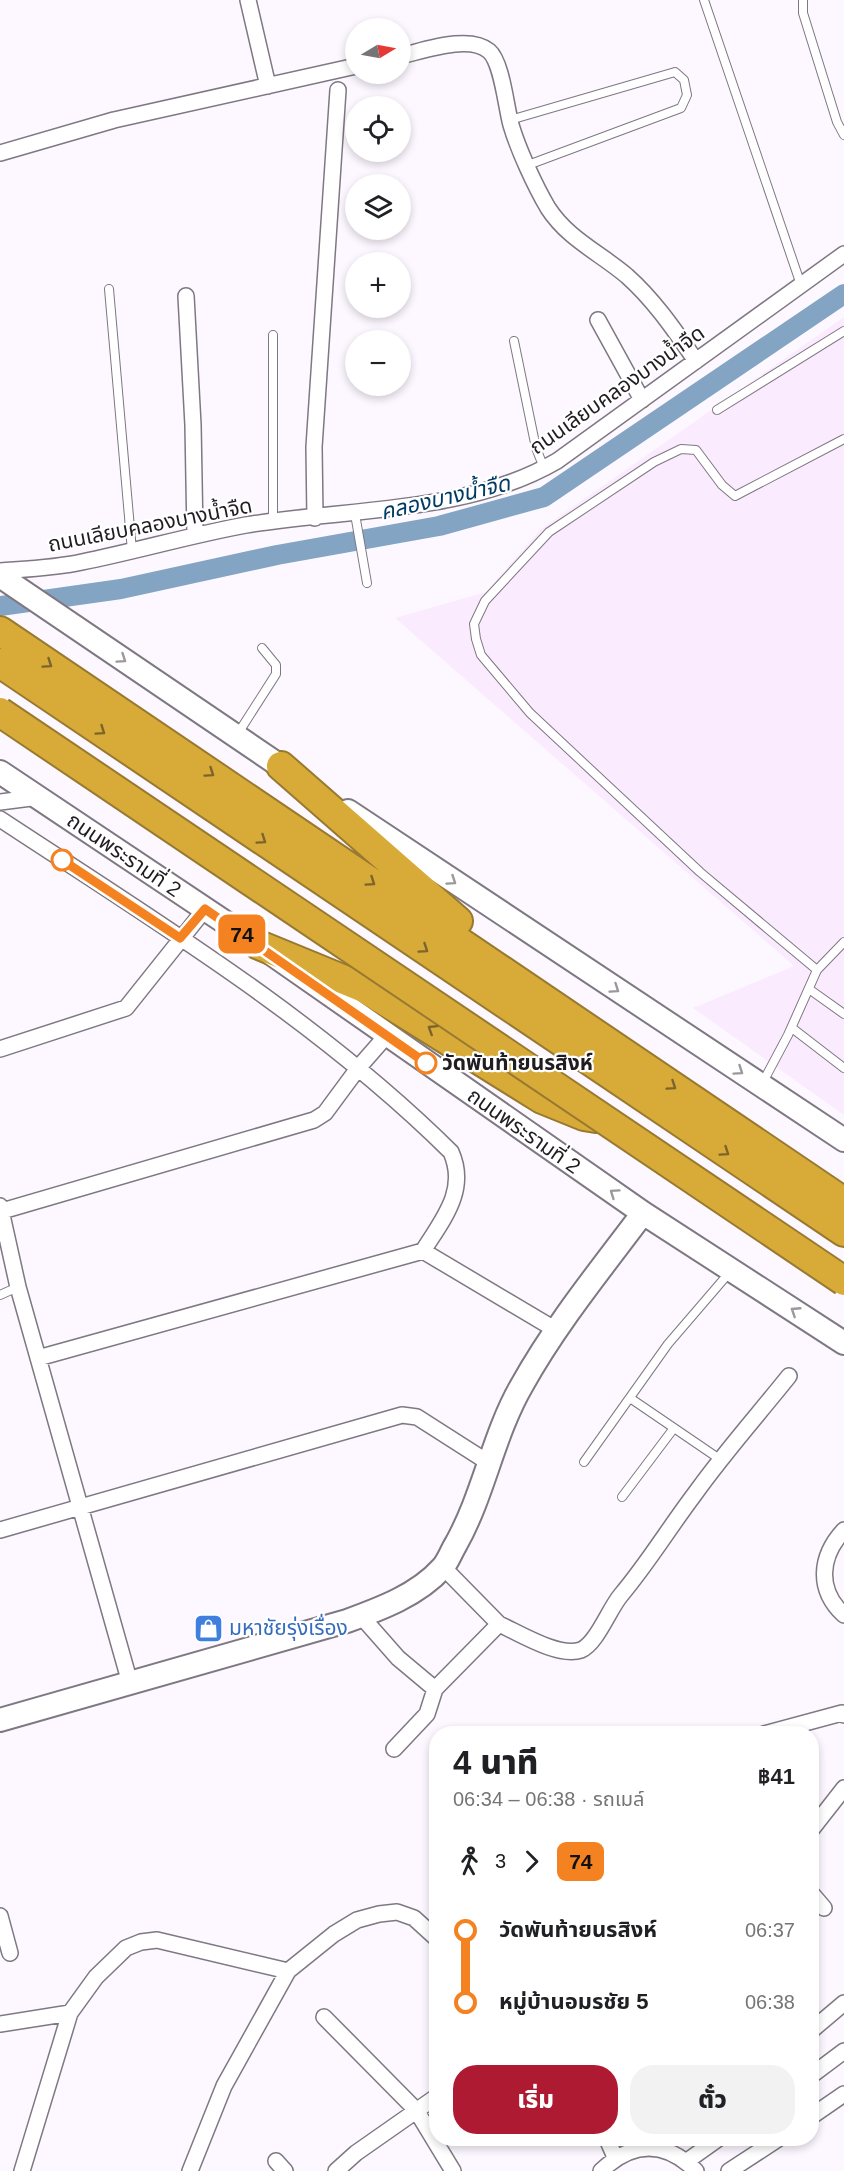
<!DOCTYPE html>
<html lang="th">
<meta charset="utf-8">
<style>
:root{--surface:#fff;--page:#f2f2f2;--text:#202124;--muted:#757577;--accent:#ae1a32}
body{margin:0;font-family:Arial,"Noto Sans Thai",sans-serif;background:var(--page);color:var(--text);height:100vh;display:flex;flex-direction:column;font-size:22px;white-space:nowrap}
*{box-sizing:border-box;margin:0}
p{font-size:20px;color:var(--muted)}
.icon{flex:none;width:33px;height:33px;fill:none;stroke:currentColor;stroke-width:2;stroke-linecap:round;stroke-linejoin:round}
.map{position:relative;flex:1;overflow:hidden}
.sheet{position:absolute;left:429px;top:1726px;width:390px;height:420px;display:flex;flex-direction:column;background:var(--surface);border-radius:24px;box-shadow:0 3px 9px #0003}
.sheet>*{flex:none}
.badge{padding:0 12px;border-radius:9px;font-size:21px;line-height:39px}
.needle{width:39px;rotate:80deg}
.controls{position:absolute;left:345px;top:18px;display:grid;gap:12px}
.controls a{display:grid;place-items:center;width:66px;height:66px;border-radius:50%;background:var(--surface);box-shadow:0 3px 9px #0003;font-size:30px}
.map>.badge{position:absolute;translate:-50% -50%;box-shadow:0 0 0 3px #fff}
.legs{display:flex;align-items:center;gap:9px;height:66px;padding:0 24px;font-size:20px}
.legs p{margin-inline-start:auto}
.head{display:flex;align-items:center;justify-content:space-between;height:102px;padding:0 24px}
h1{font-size:33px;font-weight:800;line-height:45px}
.action{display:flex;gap:12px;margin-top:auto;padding:12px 24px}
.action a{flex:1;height:69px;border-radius:24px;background:var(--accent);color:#fff;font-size:24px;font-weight:800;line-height:69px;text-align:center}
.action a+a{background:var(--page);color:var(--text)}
ul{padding:0 24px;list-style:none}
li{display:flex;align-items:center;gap:21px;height:72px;font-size:22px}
li i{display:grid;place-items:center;width:9px;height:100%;margin:0 8px;background:currentColor}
li i::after{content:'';width:15px;height:15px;margin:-8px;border:4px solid;border-radius:50%;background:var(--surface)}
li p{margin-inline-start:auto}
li:first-child i{background:linear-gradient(#0000 50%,currentColor 0)}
li:last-child i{background:linear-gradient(currentColor 50%,#0000 0)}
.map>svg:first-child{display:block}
</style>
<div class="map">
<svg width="844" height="2171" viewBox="0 0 844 2171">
<rect width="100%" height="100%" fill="#fdf8ff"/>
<!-- built -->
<path fill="#faecfe" d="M844,317V1115L693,1008L794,966L395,618L486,592L540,530Z"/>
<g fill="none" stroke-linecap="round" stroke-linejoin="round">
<!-- canal -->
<path stroke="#83a5c3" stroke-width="20" d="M0,606L121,589L277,555L439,526L544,497L844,294"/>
<defs>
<path id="lane" d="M704,0L801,285
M803,0V13L837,122L844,135
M510,120L675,72L684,80L687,95L681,108L528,165
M109,289L132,551
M514,341L536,448L544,468
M717,410L844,331
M355,514L367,583
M273,523V335
M237,735L276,674V665L262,648
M817,970L700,872L530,713L481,655L476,639L474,624L485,601L549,532L654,462L681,449L696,450L722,485L735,496L844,439
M809,989L844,1014
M792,1028L844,1068
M763,1082L788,1035L817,970L844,942
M0,1295L18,1287
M630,1398L721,1460
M584,1462L668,1344L729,1273
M622,1497L674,1428"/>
<path id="street" d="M248,0L268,86
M400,56C423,51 469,34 489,51C502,62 506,107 511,125C518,149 535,186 548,208C568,239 600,253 627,276C655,301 675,331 696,361
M0,153L114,120L356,66
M186,296L193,425L195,535
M598,320L642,400
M315,518L314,447L338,90
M0,571C27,569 55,568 82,562C137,551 191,535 246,525C348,508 466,514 557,461L844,254
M0,802L39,797
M0,819C155,921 318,1020 451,1152C468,1190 443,1219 423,1251
M0,1049L126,1008L205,909
M0,1206L18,1287L130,1683
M2,1211L314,1120L325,1113L359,1067L387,1035
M38,1358L423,1251L556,1330
M0,1530L402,1415L417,1417L489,1463
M844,1530C819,1557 817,1590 844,1615
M443,1567L499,1624
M361,1616L398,1658L435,1689L499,1624C519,1633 559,1658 581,1650C597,1643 609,1609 621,1595C648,1563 669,1528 694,1495C723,1454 757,1416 789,1376
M764,1734L842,1713L844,1715
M394,1749L427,1714L435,1689
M812,1829L844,1788
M812,1894L824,1908
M0,1916L10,1953
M324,2017L416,2110L453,2171
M0,2024L70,2013
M812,2030L844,2003
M812,2075L844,2051
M812,2116L844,2094
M607,2139L615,2157
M276,2161L285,2171
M687,2161L718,2139
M22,2171L70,2013L96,1977L126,1948L141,1942L157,1940L288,1971
M190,2171L224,2086L288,1971L334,1934L357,1920L379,1914L397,1912L414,1918L436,1938
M336,2171L356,2153L436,2097
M601,2171C632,2141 665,2140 696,2171
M729,2171L778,2139"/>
<path id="secondary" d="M0,576L295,776
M0,772L259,945L643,1213L844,1343
M348,811L844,1140
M0,1720L347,1621C380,1609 418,1595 442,1568C448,1562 451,1552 456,1544C484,1494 493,1435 522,1385C556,1324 601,1269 643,1213"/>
<path id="highway" d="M0,631L844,1202
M0,663L844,1232
M281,766L458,921
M259,945L364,988L542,1099L584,1116L596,1118"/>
</defs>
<!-- lane casing -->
<use href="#lane" stroke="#7f7782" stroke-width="10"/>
<!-- street casing -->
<use href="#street" stroke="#7f7782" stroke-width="18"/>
<!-- secondary casing -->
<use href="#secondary" stroke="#7f7782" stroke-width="26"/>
<!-- highway casing -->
<use href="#highway" stroke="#987930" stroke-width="32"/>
<!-- lane -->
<use href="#lane" stroke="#fff" stroke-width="8"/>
<!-- street -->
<use href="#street" stroke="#fff" stroke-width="15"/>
<!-- secondary -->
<use href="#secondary" stroke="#fff" stroke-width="22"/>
<!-- highway -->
<use href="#highway" stroke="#d8ab38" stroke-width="28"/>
<defs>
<path id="highway-bridge" d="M0,712L844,1281"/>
</defs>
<!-- highway-bridge casing -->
<use href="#highway-bridge" stroke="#987930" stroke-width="32" stroke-linecap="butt"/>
<!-- highway-bridge -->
<use href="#highway-bridge" stroke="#d8ab38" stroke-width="28"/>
</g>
<!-- one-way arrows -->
<defs><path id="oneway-chevron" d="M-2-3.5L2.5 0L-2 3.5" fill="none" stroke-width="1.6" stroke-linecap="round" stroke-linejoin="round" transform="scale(1.5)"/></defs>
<g stroke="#9b999b">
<use href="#oneway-chevron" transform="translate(122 659) rotate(34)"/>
<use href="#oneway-chevron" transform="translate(452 881) rotate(34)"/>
<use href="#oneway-chevron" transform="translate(615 989) rotate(34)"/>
<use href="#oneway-chevron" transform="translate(739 1071) rotate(34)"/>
<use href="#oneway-chevron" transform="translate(614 1193) rotate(-145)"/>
<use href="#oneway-chevron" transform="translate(795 1311) rotate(-147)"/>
</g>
<g stroke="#7c642c">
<use href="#oneway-chevron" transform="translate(48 664) rotate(34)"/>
<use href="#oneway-chevron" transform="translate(101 731) rotate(34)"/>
<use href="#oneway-chevron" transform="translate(210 773) rotate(34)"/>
<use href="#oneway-chevron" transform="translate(262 840) rotate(34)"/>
<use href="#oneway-chevron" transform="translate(371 882) rotate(34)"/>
<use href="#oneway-chevron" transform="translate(424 949) rotate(34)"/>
<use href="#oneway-chevron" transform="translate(432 1029) rotate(-148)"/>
<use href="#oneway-chevron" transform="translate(672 1086) rotate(34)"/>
<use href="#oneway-chevron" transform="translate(725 1152) rotate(34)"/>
</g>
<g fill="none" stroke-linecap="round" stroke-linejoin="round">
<defs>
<path id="line-1" d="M62,860L180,938L205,909L426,1063"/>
</defs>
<!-- line-1 casing -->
<use href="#line-1" stroke="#fff" stroke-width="14"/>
<!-- line-1 -->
<use href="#line-1" stroke="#f58220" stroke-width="9"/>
</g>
<!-- icons -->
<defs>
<symbol id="shop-square" viewBox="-11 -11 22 22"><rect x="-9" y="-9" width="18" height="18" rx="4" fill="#3f7fe0" stroke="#fff"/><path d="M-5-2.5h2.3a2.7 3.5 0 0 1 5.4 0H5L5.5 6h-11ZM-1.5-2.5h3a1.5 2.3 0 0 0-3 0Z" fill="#fff"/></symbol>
</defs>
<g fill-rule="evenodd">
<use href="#shop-square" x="192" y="1612" width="33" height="33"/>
</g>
<!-- markers -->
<g fill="#fff" stroke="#f58220" stroke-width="3">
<circle cx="62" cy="860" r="10"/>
<circle cx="426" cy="1063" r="10"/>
</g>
<g text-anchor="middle" stroke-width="4.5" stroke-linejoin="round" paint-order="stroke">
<!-- street labels -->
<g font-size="21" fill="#201d21" stroke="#fff">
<text transform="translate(617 390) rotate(-35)" y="7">ถนนเลียบคลองบางน้ำจืด</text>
<text transform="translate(150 525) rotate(-11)" y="7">ถนนเลียบคลองบางน้ำจืด</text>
<text transform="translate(124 855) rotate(34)" y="7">ถนนพระรามที่ 2</text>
<text transform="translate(524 1131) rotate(35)" y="7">ถนนพระรามที่ 2</text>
</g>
<!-- stop labels -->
<g font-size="21" font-weight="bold" fill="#201d21" stroke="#fff" text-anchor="start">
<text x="442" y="1070">วัดพันท้ายนรสิงห์</text>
</g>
<!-- shop labels -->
<g font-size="21" fill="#366cbe" stroke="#fff" text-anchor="start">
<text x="229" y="1635">มหาชัยรุ่งเรื่อง</text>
</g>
<!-- water labels -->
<g font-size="22" font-style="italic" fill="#003b63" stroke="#fff">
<text transform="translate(445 497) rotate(-13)" y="8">คลองบางน้ำจืด</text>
</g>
</g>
</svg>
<div class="controls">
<a><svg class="needle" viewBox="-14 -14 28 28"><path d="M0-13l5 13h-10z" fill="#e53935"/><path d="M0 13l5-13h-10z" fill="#757577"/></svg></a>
<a><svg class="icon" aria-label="locate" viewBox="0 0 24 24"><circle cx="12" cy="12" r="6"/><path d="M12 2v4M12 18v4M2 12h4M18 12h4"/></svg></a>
<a><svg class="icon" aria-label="layers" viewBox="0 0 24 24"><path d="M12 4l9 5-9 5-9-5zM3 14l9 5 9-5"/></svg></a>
<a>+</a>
<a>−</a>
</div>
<b class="badge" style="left:242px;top:934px;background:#f58220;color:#111">74</b>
<section class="sheet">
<div class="head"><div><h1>4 นาที</h1><p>06:34 – 06:38 · รถเมล์</p></div><b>฿41</b></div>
<div class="legs"><svg class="icon" aria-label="walk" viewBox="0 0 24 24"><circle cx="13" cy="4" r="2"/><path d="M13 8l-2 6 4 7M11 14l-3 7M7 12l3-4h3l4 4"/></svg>3<svg class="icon" aria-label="forward" viewBox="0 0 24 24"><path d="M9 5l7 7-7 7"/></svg><b class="badge" style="background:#f58220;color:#111">74</b></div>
<ul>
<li><i style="color:#f58220"></i><b>วัดพันท้ายนรสิงห์</b><p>06:37</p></li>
<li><i style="color:#f58220"></i><b>หมู่บ้านอมรชัย 5</b><p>06:38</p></li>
</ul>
<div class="action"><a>เริ่ม</a><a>ตั๋ว</a></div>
</section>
</div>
